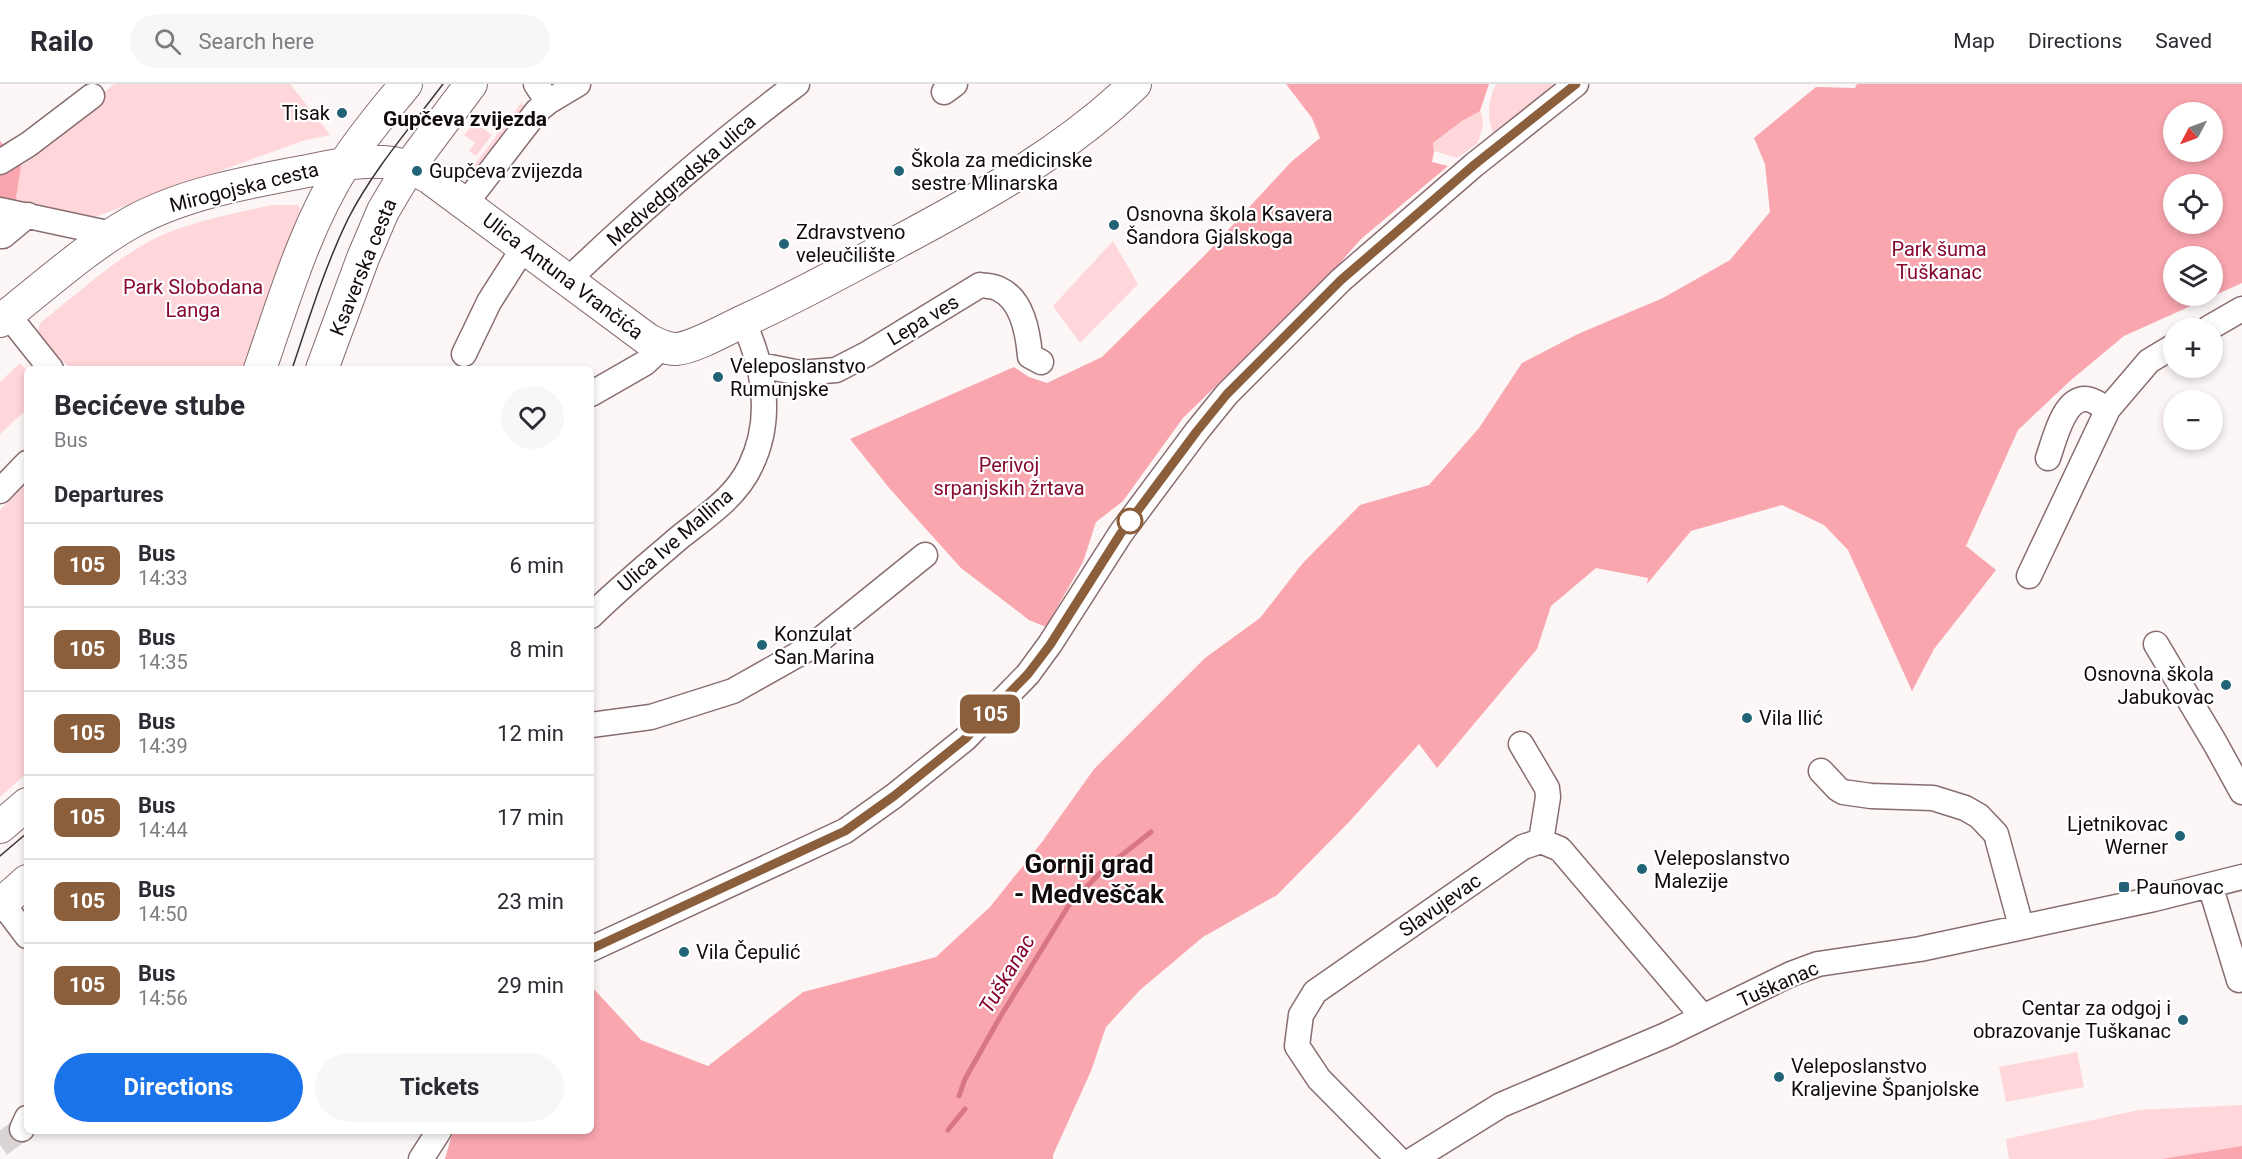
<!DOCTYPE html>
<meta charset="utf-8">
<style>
:root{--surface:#fff;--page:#f7f7f7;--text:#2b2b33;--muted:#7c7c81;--line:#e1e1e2;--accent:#1a73e8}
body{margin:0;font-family:Roboto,sans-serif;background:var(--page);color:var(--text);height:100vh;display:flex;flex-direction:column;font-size:22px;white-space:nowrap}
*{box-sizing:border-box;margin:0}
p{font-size:20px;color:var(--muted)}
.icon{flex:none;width:33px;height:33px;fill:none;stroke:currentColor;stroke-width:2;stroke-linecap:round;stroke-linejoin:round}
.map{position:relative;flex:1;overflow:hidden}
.sheet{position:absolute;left:24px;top:282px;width:570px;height:768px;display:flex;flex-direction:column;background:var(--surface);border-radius:9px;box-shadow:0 3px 9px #0003}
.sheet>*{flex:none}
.badge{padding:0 12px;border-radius:9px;font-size:21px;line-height:39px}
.needle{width:39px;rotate:229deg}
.controls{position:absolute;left:2163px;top:18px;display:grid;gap:12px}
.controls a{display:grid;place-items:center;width:60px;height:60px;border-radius:50%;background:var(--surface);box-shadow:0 3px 9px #0003;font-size:30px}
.map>.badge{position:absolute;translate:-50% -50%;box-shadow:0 0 0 3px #fff}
h2{padding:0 30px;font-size:22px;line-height:54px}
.round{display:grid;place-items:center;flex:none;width:63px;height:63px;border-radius:32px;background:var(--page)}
.headline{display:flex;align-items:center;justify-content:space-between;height:102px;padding:0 30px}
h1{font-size:28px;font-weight:700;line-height:45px}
.button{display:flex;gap:12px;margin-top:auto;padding:12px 30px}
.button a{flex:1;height:69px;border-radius:36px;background:var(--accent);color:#fff;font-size:24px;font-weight:700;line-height:69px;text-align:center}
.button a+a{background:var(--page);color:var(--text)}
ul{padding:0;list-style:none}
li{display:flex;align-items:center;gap:18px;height:84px;padding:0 30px;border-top:2px solid var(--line)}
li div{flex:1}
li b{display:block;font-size:22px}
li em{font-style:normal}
li .badge{min-width:66px;font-weight:700;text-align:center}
header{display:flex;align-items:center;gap:36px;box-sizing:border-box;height:84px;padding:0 30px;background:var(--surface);border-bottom:2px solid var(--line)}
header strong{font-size:28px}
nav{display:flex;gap:33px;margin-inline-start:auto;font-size:21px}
.search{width:420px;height:54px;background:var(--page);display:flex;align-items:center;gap:15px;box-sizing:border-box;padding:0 21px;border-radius:33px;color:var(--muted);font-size:22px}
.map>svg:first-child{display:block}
</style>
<header>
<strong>Railo</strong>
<div class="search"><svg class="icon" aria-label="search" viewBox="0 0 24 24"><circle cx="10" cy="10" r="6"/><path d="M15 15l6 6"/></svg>Search here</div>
<nav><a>Map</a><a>Directions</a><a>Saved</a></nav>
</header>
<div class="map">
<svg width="2242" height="1075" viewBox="0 0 2242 1075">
<rect width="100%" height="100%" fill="#fcf6f6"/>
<!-- green -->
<path fill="#ffd6da" d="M114,0H290L330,51L302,57L92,134L15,121L21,82Z
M1496,0H1557L1493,49C1487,33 1488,16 1496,0Z
M521,19L525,22L476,88L472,84Z
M1476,27H1480C1486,36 1481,49 1478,59L1457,74L1434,67L1433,59Z
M474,38L492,51L476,72L469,67L475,59L464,51Z
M271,121H298L301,126L243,285H72C58,274 46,262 38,246L41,238C78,210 114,175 156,154C191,137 233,130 271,121Z
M1113,157L1138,200L1080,259L1053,222Z
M20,279L27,287V325L0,350V298Z
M27,398V689L0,713V426Z
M2077,968L2084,1003L2006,1018L1999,983Z
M2242,1021V1062L2161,1075H2009L2006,1055L2139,1026Z"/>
<!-- forest -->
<path fill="#f9a6af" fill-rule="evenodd" d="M1286,0H1489L1480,27L1462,37L1433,59L1434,67L1432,78L1448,82L1361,155L1325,196L1183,334L1123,417L1096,438L1083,478L1046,543L1029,536L961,484L890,405L850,355L1014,283L1029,293L1047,299L1102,273L1205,171L1291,78L1320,54L1312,34Z
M1857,0H2242V199L2124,252L2071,296L2018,346L1966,462L1996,486L1934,565L1912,607L1848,466L1824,441L1782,421L1691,447L1647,500L1648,494L1596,484L1551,522L1537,565L1437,684L1419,660L1349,738L1277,811L1203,853L1140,906L1106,943L1091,987L1053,1071V1075H445L453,1047H591L592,903L641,956L708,982L803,908L936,873L990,823L1042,758L1094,685L1205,574L1260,534L1302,480L1360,421L1429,401L1479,344L1522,279L1578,250L1663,214L1730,176L1770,128L1765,80L1754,54L1816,3L1855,4ZM2174,28H2212V68H2174ZM2174,100H2212V140H2174ZM2174,172H2212V212H2174Z
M0,57L21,82L15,121L0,118Z
M2242,1062V1075H2161Z"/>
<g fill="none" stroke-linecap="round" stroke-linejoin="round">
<!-- stream -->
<path stroke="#d97683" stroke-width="5" d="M959,1012L965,995L999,935L1069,821L1104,785L1151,748
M948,1046L965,1025"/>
<!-- minor-tunnel -->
<path stroke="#d9d3d3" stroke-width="24" stroke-dasharray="24 12" stroke-linecap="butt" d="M0,1061L22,1045"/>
<defs>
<path id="minor" d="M536,0L548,18
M944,8L955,0
M0,78L29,60L92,12
M466,119L537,27L548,18L578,0
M0,126L112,150
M3,152L28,131
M568,196C641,126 717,60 797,0
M8,231L51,285
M2209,244L2242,225
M464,270L489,218L524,163
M760,281L800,289L836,286L867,270L980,201C986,202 994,202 999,205C1023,216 1028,249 1030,272L1041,278
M591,310L645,279L662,263
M2048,374C2054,358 2063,314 2086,315C2093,315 2101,322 2108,325
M0,407L27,379
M2029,492L2108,325L2149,277L2174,262
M591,532C619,504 650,479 680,453C705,433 736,413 750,383C774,335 764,283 743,237
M2156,560L2215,659L2242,708
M591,641L651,633L733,607L811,563L925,471
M1521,660L1547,704L1548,713L1541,757
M1821,687L1838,705L1843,708L1871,712L1933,714L1965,724L1979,732L1996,750L2021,842
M2210,801L2239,896
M2,819L27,852
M591,865L845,747L894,712L965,655L1028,590L1050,560L1121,449L1197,347L1227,310L1341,196L1474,81L1576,0
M22,1045L27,1034
M421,1075L439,1047
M1398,1075L1319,995L1297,962L1301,931L1315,908L1523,763L1541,757L1560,765L1703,933
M1414,1075L1501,1021L1666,951L1791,890L1818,880L1920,865L2154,815L2242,793"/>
<path id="major" d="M0,237C41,205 87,163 132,138C183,110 244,99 302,88C328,83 356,76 383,78C400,79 416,85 430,94L647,255C656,260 665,265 676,265C694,264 730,243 748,235C801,211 853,182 905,154C987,110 1068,65 1135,0
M260,285C284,216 305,143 344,81C362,52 385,26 406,0
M322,285L363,174L383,127L409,83L471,0
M0,743L27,720
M0,821L27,797"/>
</defs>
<!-- minor casing -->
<use href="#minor" stroke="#886d6f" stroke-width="27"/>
<!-- major casing -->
<use href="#major" stroke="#886d6f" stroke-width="34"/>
<!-- minor -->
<use href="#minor" stroke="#fff" stroke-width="24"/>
<!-- major -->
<use href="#major" stroke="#fff" stroke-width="32"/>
<!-- tram -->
<path stroke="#3a3232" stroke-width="1.5" d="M292,285C309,235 325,182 348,135C373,86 410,44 443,0
M0,772L27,749"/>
</g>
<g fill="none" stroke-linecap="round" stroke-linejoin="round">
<defs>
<path id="line" d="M591,865L845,747L894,712L965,655L1028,590L1050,561L1121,449L1197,347L1227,310L1341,196L1474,81L1576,0"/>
</defs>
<!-- line casing -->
<use href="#line" stroke="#fff" stroke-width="14"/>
<!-- line -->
<use href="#line" stroke="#8b5e3c" stroke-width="9"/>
</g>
<!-- markers -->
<g fill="#226377" stroke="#fff" stroke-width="2">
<circle cx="342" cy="29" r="6"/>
<circle cx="417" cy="87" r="6"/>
<circle cx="899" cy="87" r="6"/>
<circle cx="1114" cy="141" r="6"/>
<circle cx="784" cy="160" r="6"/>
<circle cx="718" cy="293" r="6"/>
<circle cx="762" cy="561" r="6"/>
<circle cx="2226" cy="601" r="6"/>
<circle cx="1747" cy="634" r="6"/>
<circle cx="2180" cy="752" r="6"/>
<circle cx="1642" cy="785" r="6"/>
<rect x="2118" y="797" width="12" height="12" rx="3"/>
<circle cx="684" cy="868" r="6"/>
<circle cx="2183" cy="936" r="6"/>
<circle cx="1779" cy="993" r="6"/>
</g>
<circle fill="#fff" stroke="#8b5e3c" stroke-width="3" cx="1130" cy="437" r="12"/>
<g text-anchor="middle" stroke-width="4.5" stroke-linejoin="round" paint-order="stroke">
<!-- poi labels -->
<g font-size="20" fill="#130a0b" stroke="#fff" text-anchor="start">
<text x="330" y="36" text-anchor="end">Tisak</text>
<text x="911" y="83">Škola za medicinske<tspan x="911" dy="23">sestre Mlinarska</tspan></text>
<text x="429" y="94">Gupčeva zvijezda</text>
<text x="1126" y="137">Osnovna škola Ksavera<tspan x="1126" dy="23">Šandora Gjalskoga</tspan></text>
<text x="796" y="155">Zdravstveno<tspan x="796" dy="23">veleučilište</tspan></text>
<text x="730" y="289">Veleposlanstvo<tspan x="730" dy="23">Rumunjske</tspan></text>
<text x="774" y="557">Konzulat<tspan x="774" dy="23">San Marina</tspan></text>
<text x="2214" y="597" text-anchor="end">Osnovna škola<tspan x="2214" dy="23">Jabukovac</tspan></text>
<text x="1759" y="641">Vila Ilić</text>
<text x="2168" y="747" text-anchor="end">Ljetnikovac<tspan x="2168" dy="23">Werner</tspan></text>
<text x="1654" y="781">Veleposlanstvo<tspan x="1654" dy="23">Malezije</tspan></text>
<text x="2136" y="810">Paunovac</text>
<text x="696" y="875">Vila Čepulić</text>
<text x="2171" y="931" text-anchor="end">Centar za odgoj i<tspan x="2171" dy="23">obrazovanje Tuškanac</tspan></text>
<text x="1791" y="989">Veleposlanstvo<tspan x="1791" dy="23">Kraljevine Španjolske</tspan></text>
</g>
<!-- street labels -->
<g font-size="20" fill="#130a0b" stroke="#fff">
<text transform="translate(681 96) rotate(-41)" y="7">Medvedgradska ulica</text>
<text transform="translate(244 103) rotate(-14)" y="7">Mirogojska cesta</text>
<text transform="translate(363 183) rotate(-68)" y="7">Ksaverska cesta</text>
<text transform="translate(563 192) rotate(37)" y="7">Ulica Antuna Vrančića</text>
<text transform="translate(923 236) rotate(-31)" y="7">Lepa ves</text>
<text transform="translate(675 456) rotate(-41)" y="7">Ulica Ive Mallina</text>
<text transform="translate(1440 821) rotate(-35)" y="7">Slavujevac</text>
<text transform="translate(1778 900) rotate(-24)" y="7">Tuškanac</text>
</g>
<!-- park labels -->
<g font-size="20" fill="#860930" stroke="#fff">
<text x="1939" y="172">Park šuma<tspan x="1939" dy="23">Tuškanac</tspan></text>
<text x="193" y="210">Park Slobodana<tspan x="193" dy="23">Langa</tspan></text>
<text x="1009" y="388">Perivoj<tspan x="1009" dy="23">srpanjskih žrtava</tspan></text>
</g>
<!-- neighbourhood labels -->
<g font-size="21" font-weight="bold" fill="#130a0b" stroke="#fff">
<text x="465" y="42">Gupčeva zvijezda</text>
</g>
<!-- water labels -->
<g font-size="21" font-style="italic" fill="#84042e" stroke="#fff">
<text transform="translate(1007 890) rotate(-59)" y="7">Tuškanac</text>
</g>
<!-- district labels -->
<g font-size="26" font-weight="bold" fill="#130a0b" stroke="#fff">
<text x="1089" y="789">Gornji grad<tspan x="1089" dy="30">- Medveščak</tspan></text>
</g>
</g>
</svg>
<div class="controls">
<a><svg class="needle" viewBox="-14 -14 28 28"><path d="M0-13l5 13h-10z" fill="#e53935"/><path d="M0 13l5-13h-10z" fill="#7c7c81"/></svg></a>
<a><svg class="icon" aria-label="locate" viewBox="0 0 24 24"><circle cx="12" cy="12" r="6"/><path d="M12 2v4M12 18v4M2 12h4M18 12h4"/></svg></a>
<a><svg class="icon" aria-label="layers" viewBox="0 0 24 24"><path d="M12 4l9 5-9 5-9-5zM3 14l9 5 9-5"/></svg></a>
<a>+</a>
<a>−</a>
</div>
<b class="badge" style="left:990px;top:630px;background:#8b5e3c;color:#fff">105</b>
<section class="sheet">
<div class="headline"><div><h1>Becićeve stube</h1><p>Bus</p></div><a class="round"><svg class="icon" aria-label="heart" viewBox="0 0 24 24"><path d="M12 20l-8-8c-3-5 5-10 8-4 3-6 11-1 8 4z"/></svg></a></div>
<h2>Departures</h2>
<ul>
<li><span class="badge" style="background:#8b5e3c;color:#fff">105</span><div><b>Bus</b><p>14:33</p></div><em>6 min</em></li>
<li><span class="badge" style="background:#8b5e3c;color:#fff">105</span><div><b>Bus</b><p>14:35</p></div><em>8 min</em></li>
<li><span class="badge" style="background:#8b5e3c;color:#fff">105</span><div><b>Bus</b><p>14:39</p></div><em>12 min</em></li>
<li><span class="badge" style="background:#8b5e3c;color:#fff">105</span><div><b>Bus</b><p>14:44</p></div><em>17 min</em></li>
<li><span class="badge" style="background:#8b5e3c;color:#fff">105</span><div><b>Bus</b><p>14:50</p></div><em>23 min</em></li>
<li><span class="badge" style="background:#8b5e3c;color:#fff">105</span><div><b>Bus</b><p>14:56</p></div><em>29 min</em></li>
</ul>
<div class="button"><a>Directions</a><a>Tickets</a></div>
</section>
</div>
